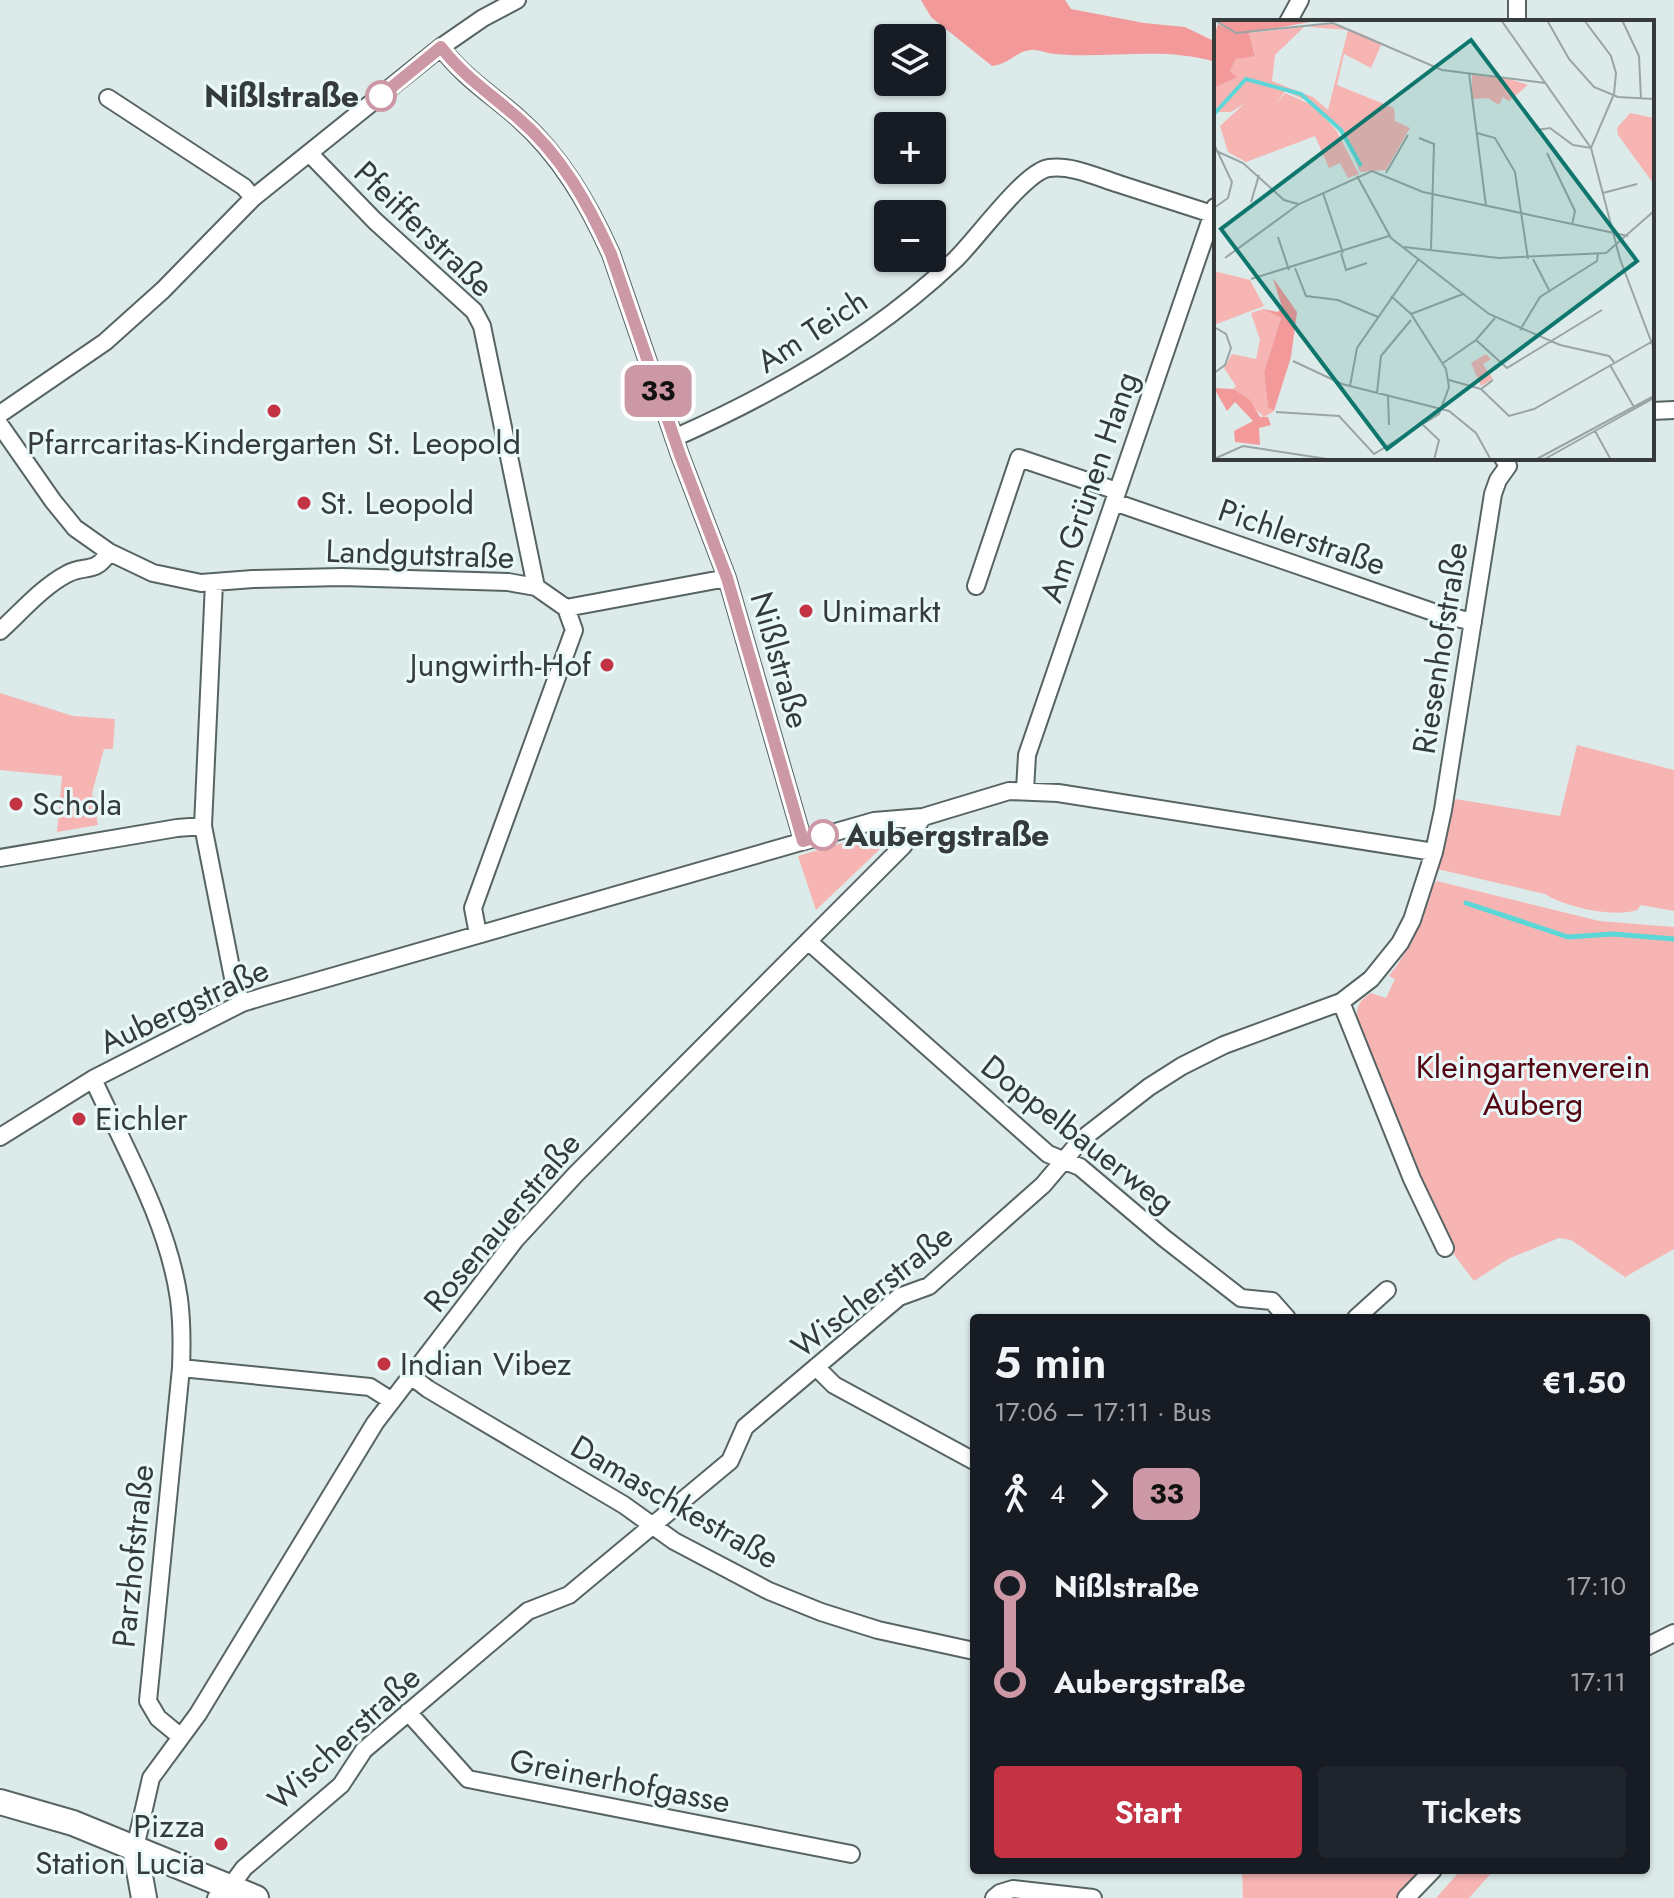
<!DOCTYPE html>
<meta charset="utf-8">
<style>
:root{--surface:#171b24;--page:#20242c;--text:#f1f3f6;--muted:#9ea1a6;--accent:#c33343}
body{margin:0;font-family:Jost,sans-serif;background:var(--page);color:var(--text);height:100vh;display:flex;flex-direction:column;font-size:30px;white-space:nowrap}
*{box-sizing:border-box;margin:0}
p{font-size:26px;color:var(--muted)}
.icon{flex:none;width:44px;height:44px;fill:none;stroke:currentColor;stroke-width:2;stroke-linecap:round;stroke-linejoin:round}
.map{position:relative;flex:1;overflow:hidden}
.drawer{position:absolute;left:970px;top:1314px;width:680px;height:560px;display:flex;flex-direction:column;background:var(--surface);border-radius:8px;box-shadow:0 2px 6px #0004}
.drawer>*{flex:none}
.badge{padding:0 16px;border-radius:12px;font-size:28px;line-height:52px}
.tools{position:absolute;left:874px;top:24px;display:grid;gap:16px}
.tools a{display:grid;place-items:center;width:72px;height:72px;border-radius:8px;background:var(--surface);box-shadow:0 2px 6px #0004;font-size:40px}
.map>.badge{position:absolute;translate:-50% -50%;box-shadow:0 0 0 4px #fff}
.legs{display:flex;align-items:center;gap:12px;height:88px;padding:0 24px;font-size:26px}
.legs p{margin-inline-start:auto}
.headline{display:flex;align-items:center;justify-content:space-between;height:136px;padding:0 24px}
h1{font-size:44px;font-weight:600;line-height:60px}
.cta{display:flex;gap:16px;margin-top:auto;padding:16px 24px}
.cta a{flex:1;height:92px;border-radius:8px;background:var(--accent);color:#fff;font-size:32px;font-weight:600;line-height:92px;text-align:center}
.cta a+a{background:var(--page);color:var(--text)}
ul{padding:0 24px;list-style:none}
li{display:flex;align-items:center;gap:28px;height:96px;font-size:30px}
li i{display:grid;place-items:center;width:12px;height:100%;margin:0 10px;background:currentColor}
li i::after{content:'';width:20px;height:20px;margin:-10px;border:6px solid;border-radius:50%;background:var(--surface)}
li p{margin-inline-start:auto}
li:first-child i{background:linear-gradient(#0000 50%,currentColor 0)}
li:last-child i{background:linear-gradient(currentColor 50%,#0000 0)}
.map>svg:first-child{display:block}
</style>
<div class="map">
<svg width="1674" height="1898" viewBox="0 0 1674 1898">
<rect width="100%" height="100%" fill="#dcebea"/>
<!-- green -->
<path fill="#f6b4b3" d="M0,693L73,716L115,719L113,749H104L92,793L98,825L57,832L62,776L0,770Z
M1577,745L1674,770V911L1641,905L1637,910C1614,918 1565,907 1545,894L1437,869L1455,799L1560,816Z
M877,833L884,839L880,849L816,910L798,856Z
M1437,881L1599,921L1674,927V1249L1625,1277L1571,1240L1559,1238L1508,1259L1474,1281L1455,1256L1442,1229L1358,1022C1355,1009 1359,1000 1371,993L1386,998L1395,979L1389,976C1411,948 1424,919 1433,885Z
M1242,1870H1421L1396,1898H1243Z
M1461,1870H1494L1469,1898H1436Z"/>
<!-- forest -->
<path fill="#f49999" d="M921,0H1065L1071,9L1144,23L1185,27L1216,42V62C1163,46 1109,59 1055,54C1047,54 1038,49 1031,50C1016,51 1010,64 992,66L931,17Z"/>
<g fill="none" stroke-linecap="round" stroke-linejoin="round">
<!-- stream -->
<path stroke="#5cd7d7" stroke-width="5" d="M1466,903L1568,937L1613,934L1674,939"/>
<defs>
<path id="street" d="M1288,22L1300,0
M1517,22V0
M441,47C462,76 492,95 518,118C560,155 588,203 611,254L680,455L727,578L803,841
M108,98L244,187L253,198
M309,153L375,221L474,311L482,326L536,587
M1652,411L1674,410
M0,414L105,342L163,290L253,198L441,47L483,18L517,0
M0,425L53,501L75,528L109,552L153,573L201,583L253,579L342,577L508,582L536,587L566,608L727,578
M674,438C776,393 874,337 955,260C976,240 1025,171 1049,168C1072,165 1097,177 1119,184C1150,194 1181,204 1212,214
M1114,502L1436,613L1473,622
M214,583L203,826L234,983L242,1003
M976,586L1019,458L1117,491
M0,631C20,613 42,587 67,574C85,564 95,575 109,552
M1025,790L1027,755L1215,207
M0,858L177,828L203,826
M478,934L473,908L574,630L566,608
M808,941L1048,1154L1080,1167L1164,1238L1241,1298L1272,1301L1287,1318
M1341,1002L1412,1179L1445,1248
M93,1079C125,1149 168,1222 179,1299C182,1322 182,1344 181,1368L148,1701L158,1718L181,1737
M0,1137L93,1079L242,1003L265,996L874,821L923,817L1009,791L1058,793L1434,852
M1356,1318L1387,1290
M816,1367L834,1385L974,1461
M181,1368L370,1387L392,1401
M411,1376L428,1389L624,1505L674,1541L769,1591L821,1612L878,1630L974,1651
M1646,1647L1674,1633
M408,1712L468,1779L851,1854
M135,1848L151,1778L198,1714L375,1423L516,1239L576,1174L903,846L923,817
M216,1898L230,1887L244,1868L341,1785L364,1750L528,1611L569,1595L730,1461L745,1427L899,1297L929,1286L1043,1185L1082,1139L1149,1087L1182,1066L1224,1045L1341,1002L1371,979L1400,943L1412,920L1434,852L1443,810L1493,494L1498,480L1508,466L1503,458
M994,1898L1000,1893L1013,1889L1093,1898
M1406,1898L1433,1870"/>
<path id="secondary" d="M0,1802L73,1823L256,1898
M135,1848L144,1898"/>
</defs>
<!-- street casing -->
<use href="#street" stroke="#576464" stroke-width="20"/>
<!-- secondary casing -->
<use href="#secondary" stroke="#576464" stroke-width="28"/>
<!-- street -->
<use href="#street" stroke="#fff" stroke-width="16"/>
<!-- secondary -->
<use href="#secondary" stroke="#fff" stroke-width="24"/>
</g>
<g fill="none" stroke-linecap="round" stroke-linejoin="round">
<defs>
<path id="line-1" d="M381,96L441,47C462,75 492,95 518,118C561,155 588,203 611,254L680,455L727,578L803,841L823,835"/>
</defs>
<!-- line-1 casing -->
<use href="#line-1" stroke="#fff" stroke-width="18"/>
<!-- line-1 -->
<use href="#line-1" stroke="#cd98a5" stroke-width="12"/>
</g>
<!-- markers -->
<g fill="#fff" stroke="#cd98a5" stroke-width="4">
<circle cx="381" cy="96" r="14"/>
<circle cx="823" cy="835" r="14"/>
</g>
<g fill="#c33343" stroke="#e9f8f8" stroke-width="3">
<circle cx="274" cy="411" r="8"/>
<circle cx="304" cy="503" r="8"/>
<circle cx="806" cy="611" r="8"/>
<circle cx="607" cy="665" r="8"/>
<circle cx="16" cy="804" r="8"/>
<circle cx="79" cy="1119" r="8"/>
<circle cx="384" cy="1364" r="8"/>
<circle cx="221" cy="1844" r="8"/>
</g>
<g text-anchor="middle" stroke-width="6" stroke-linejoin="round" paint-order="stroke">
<!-- stop labels -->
<g font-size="32" font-weight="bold" fill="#353b3b" stroke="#e9f8f8" text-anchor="end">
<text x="359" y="107">Nißlstraße</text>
<text x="845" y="846" text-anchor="start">Aubergstraße</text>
</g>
<!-- street labels -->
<g font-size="32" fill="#353b3b" stroke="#e9f8f8">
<text transform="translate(424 229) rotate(44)" y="11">Pfeifferstraße</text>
<text transform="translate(812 331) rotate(-33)" y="11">Am Teich</text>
<text transform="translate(1089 487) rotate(-71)" y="11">Am Grünen Hang</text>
<text transform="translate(1302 537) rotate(19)" y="11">Pichlerstraße</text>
<text transform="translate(420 554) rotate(2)" y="11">Landgutstraße</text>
<text transform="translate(1440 648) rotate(-81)" y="11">Riesenhofstraße</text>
<text transform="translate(780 660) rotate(74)" y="11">Nißlstraße</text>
<text transform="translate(184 1006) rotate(-25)" y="11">Aubergstraße</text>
<text transform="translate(1078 1134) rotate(38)" y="11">Doppelbauerweg</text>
<text transform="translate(502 1222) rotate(-50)" y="11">Rosenauerstraße</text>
<text transform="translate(872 1291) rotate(-38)" y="11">Wischerstraße</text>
<text transform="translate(675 1502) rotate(30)" y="11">Damaschkestraße</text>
<text transform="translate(133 1556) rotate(-84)" y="11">Parzhofstraße</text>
<text transform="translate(344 1738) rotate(-43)" y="11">Wischerstraße</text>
<text transform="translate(620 1781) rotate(11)" y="11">Greinerhofgasse</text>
</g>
<!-- poi labels -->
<g font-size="32" fill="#353b3b" stroke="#e9f8f8" text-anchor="start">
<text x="274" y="454" text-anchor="middle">Pfarrcaritas-Kindergarten St. Leopold</text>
<text x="320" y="514">St. Leopold</text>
<text x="822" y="622">Unimarkt</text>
<text x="591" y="676" text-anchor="end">Jungwirth-Hof</text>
<text x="32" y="815">Schola</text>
<text x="95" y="1130">Eichler</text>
<text x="400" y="1375">Indian Vibez</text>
<text x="205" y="1837" text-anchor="end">Pizza<tspan x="205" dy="37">Station Lucia</tspan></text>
</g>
<!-- park labels -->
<g font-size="32" fill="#550412" stroke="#e9f8f8">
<text x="1533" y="1078">Kleingartenverein<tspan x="1533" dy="37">Auberg</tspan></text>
</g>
</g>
<!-- overview -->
<g transform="translate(1214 20)">
<rect width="440" height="440" fill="#dcebea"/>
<path d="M117,4L141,11L168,23L157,48L130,34L123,65L180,88L181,101L196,108L172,150L146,152L136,127L122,107L100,84L71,71L62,84L71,73L98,85L122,110L145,154L134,158L126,143L115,148L101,116L32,142L14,132L6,106L31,83L17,92H0V68L22,57L16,51L22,39L41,35L35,13L90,7L61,35L58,61L99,77L114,90L134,10L93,7ZM258,55L292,58L314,65L295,81L289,77L285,85L274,78L258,79ZM416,93L440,98L439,163L404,115L403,108ZM0,251L36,260L50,286L0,305ZM49,289L67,298L50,352L54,386L60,391L50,397L19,369L22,366L10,348L18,334L42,339L46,320L37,293ZM272,334L277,339L269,344L279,359L267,366L257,343Z" fill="#f6b4b3"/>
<path d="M1,0H107L35,13L41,36L22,39L16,51L23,57L0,68V16L4,4L18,11ZM59,258L83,292L77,337L60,391L54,387L50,352L67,298L49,289L64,292L68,287ZM0,368L19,369L36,380L46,397H54L57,405L45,408L46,425L21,422L20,411L39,401L21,382L13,391Z" fill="#f49999"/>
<path fill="none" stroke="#5cd7d7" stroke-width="4" d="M0,94L32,59L87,74L127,110L147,146"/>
<path fill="none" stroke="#99a5a4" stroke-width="2" d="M0,0L22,13L119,3L228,50L331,63M287,0L377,128L406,239L440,329M333,0L355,39L380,67L404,77L440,79M408,0L425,36L427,79M255,53L272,186M312,93L323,110L336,108L359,125L377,128L400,74L402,53L397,36L370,0M263,113L281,118L301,152L314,239M205,118L220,124L217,229M0,124L18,162L14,178L0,188M0,130L29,143L70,180L84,184M333,133L361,191L358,205M172,153L194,115M143,156L177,218L275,294L346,325L395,336L400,342M109,173L129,233M389,173L423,164M37,182L45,155M64,217L75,250M190,227L285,238L392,233L440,191M127,233L132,250L153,243M11,238L85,184L158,151L209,172L414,216M319,239L335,270M81,248L92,276L124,280L164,297M37,259L175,216M197,294L249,274M0,307L12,314L17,328L11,345L0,353M306,310L326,277L383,241L384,233M262,320L293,348L388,290M79,341L128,364L235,391L262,413L277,440M229,343L262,320L281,298M396,345L421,389M235,360L267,369M279,360L267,369L295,396L320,389L439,321M136,366L143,328L204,240M163,373L167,336L197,300M174,376L175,405M62,392L125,396L160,434L225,394L235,367L232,349L197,294L177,276M209,405L225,420L220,440M381,411L397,440M0,439L29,426L120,440M321,440L440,376M329,440L440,378"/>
<path fill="#0f766e" fill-opacity="0.15" stroke="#0f766e" stroke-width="4" d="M257,20L423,241L173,429L7,209Z"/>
<rect width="440" height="440" fill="none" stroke="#353b3b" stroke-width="4"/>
</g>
</svg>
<div class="tools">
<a><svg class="icon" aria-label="layers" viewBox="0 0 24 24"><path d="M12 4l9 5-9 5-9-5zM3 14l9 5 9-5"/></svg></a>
<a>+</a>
<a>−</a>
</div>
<b class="badge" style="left:658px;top:391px;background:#cd98a5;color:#111">33</b>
<section class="drawer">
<div class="headline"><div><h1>5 min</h1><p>17:06 – 17:11 · Bus</p></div><b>€1.50</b></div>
<div class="legs"><svg class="icon" aria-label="walk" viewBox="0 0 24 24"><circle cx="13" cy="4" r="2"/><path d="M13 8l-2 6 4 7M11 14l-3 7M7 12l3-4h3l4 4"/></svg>4<svg class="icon" aria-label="forward" viewBox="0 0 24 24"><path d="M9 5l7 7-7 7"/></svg><b class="badge" style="background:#cd98a5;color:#111">33</b></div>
<ul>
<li><i style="color:#cd98a5"></i><b>Nißlstraße</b><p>17:10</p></li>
<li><i style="color:#cd98a5"></i><b>Aubergstraße</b><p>17:11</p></li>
</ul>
<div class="cta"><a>Start</a><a>Tickets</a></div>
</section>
</div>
